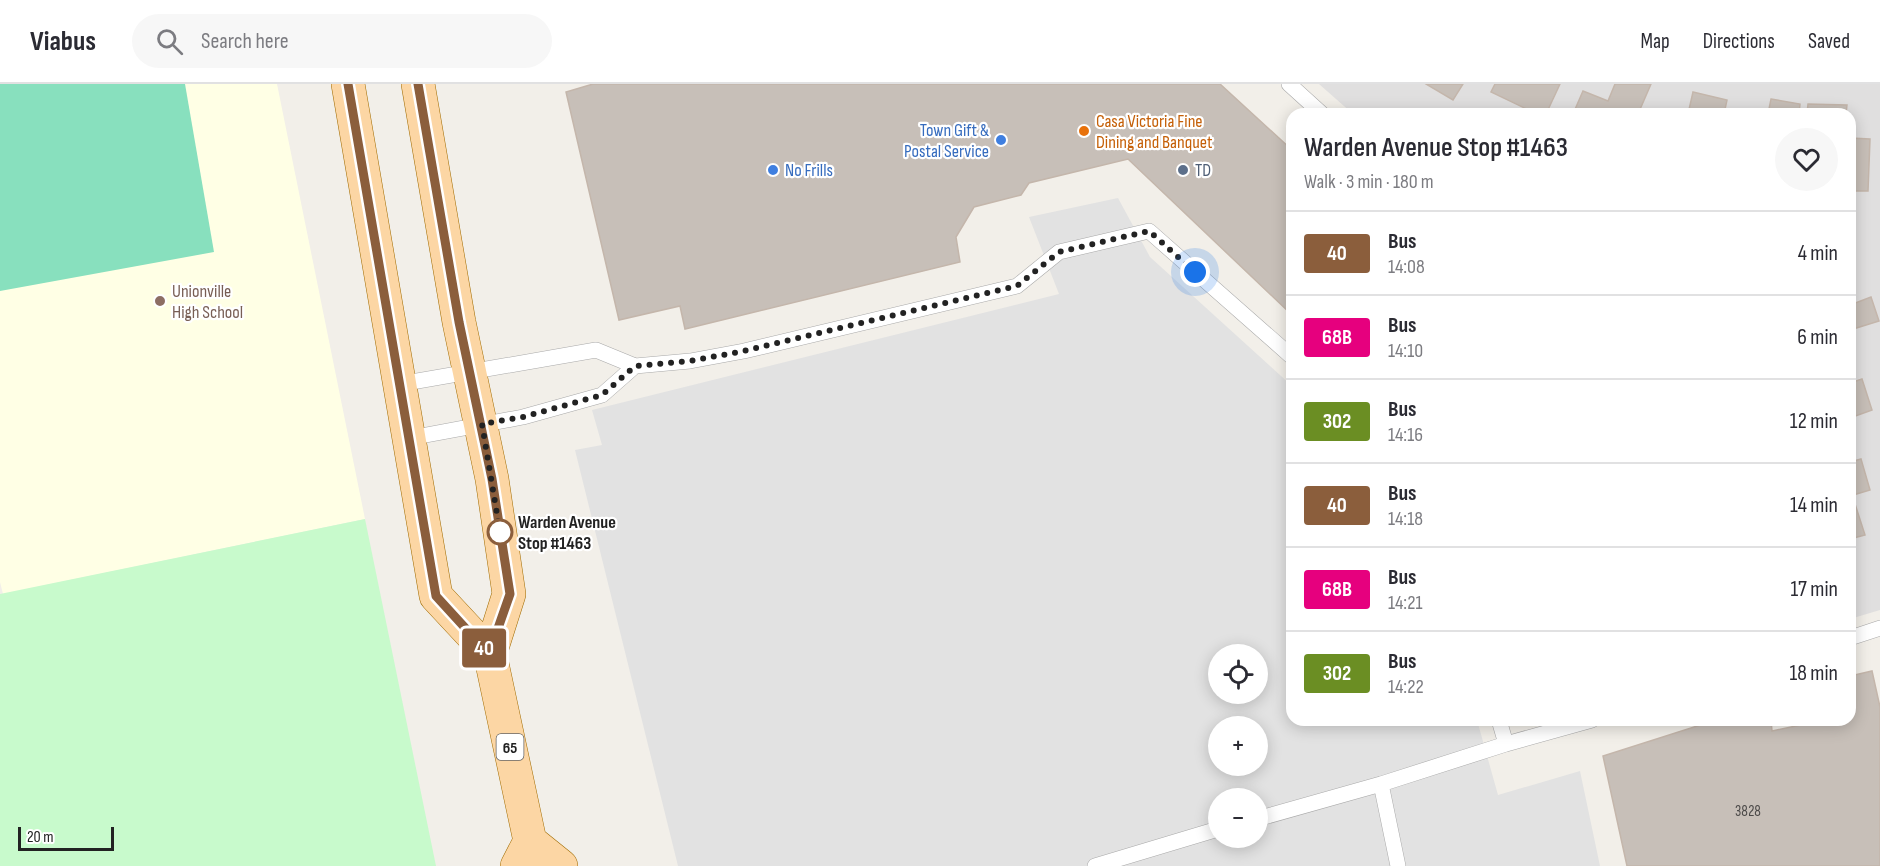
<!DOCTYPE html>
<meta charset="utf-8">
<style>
:root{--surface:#fff;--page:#f7f7f7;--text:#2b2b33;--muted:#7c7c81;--line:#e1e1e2}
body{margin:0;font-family:"Sofia Sans Condensed",sans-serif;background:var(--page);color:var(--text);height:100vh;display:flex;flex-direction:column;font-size:22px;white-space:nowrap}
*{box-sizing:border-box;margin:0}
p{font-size:20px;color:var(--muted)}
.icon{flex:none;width:33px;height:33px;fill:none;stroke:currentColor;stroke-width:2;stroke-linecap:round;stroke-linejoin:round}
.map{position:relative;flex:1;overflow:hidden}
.panel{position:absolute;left:1286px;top:24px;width:570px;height:618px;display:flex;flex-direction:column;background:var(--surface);border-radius:18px;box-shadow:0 3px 15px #0003}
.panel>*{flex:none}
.badge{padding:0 12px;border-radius:4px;font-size:21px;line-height:39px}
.fabs{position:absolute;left:1208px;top:560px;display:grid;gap:12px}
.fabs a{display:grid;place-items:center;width:60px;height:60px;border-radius:50%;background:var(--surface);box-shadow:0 3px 15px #0003;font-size:30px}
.scale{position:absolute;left:18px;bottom:15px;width:96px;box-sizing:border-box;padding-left:6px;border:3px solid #222;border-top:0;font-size:16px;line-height:21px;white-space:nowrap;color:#222;-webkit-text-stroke:4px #fff;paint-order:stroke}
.you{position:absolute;width:30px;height:30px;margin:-15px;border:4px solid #fff;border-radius:50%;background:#1a73e8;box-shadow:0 0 0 9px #1a73e833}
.map>.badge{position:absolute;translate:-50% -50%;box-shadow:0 0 0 3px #fff}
.round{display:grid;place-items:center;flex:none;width:63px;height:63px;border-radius:32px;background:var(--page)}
.summary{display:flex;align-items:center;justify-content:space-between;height:102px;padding:0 18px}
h1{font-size:28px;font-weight:600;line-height:45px}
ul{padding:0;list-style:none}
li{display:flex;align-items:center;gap:18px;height:84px;padding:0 18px;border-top:2px solid var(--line)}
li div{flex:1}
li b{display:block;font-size:22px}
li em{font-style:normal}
li .badge{min-width:66px;font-weight:700;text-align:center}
header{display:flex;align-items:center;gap:36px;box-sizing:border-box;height:84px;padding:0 30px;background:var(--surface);border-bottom:2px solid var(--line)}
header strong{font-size:28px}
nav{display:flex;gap:33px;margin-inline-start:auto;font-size:21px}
.search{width:420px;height:54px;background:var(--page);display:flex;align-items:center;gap:15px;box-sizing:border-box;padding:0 21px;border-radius:33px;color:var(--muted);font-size:22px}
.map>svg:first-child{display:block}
</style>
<header>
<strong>Viabus</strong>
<div class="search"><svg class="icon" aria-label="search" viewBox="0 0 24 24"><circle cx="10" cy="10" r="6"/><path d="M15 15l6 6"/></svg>Search here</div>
<nav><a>Map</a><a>Directions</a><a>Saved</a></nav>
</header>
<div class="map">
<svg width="1880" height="782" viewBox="0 0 1880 782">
<rect width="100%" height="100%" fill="#f2efe9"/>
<!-- residential -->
<path fill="#e0dfdf" d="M1319,0H1880V526L1850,535V30H1353Z"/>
<!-- education -->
<path fill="#ffffe5" d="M0,0H277L365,435L3,510L0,498Z"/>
<!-- park -->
<path fill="#c8facc" d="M365,435L436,782H0V510Z"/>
<!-- pitch -->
<path fill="#88e0be" d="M0,0H185L214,168L0,207Z"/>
<!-- parking -->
<path fill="#e2e2e2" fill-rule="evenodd" d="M1118,114L1150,173L1291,301L1292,636H1477L1498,711L1580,687L1600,782H678L575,366L602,361L592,326L1059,210L1029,133ZM1218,570H1257V609H1218ZM1218,642H1257V681H1218ZM1218,714H1257V753H1218Z"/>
<!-- building -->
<path fill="#c7bfb8" stroke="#c4b6ab" stroke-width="1.5" d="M593,0H1220L1292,66V231L1128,75L1029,99L1021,111L974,123L956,153L960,178L685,245L680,222L619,236L566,8Z
M1426,0H1463L1453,16Z
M1495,0H1560L1546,30H1537L1491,8Z
M1615,0H1651L1638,30H1573L1583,7L1608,17Z
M1693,8L1727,16L1724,30H1688Z
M1771,15L1800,20L1799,30H1768Z
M1808,20L1847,21L1846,30H1807Z
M1850,54L1870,55L1868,107H1850Z
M1871,213L1879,237L1850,246L1854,256L1850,257V221Z
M1862,295L1872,326L1850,334V299Z
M1861,375L1870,406L1850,412V378Z
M1855,420L1865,451L1850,455V422Z
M1872,587L1880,623V782H1627L1603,672L1716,636H1771L1772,647L1824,636H1850V592Z"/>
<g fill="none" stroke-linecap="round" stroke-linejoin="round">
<defs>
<path id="lane" d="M1289,0L1322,30
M400,300L596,266L635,282L690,277L744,267L1017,202L1059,168L1149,147L1292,273
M410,354L523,333L602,311L635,282
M1850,554L1880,544
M1499,636L1506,660
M1381,700L1398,782
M1257,735L1381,700L1506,660L1592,636
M1095,782L1218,745"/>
<path id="primary" d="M348,0L436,512L490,570L530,757L561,782
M418,0L459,238L492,395L509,510L490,570
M517,782L530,757"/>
</defs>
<!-- lane casing -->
<use href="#lane" stroke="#a9a9a9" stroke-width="16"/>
<!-- primary casing -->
<use href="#primary" stroke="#a06b00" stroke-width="34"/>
<!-- lane -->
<use href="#lane" stroke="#fff" stroke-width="15"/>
<!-- primary -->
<use href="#primary" stroke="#fcd6a4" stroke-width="33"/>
</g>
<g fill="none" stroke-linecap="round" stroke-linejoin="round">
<defs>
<path id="line" d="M348,0L436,512L489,570L510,510L492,395L459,238L418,0"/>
</defs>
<!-- line casing -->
<use href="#line" stroke="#fff" stroke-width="14"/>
<!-- line -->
<use href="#line" stroke="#8b5e3c" stroke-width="9"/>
<!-- walk -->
<path stroke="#222" stroke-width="6" stroke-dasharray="0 10.8" d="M500,448L482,340L523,333L602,311L635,282L690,277L744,267L1017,202L1059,168L1149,147L1195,188"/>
</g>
<!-- markers -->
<circle fill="#e8710a" stroke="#fff" stroke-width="2" cx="1084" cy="47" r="6"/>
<g fill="#3f7fe0" stroke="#fff" stroke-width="2">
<circle cx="1001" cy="56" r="6"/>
<circle cx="773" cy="86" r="6"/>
</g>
<circle fill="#5c6f8a" stroke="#fff" stroke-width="2" cx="1183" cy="86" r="6"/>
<circle fill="#8d6e63" stroke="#fff" stroke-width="2" cx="160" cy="217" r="6"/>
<circle fill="#fff" stroke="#8b5e3c" stroke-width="3" cx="500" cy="448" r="12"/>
<g text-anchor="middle" stroke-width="4.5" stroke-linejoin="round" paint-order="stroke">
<!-- number labels -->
<g font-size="15" fill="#4b4948">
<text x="1748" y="732">3828</text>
</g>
<!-- shield labels -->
<rect fill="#fff" stroke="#646464" stroke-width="1.5" x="496.5" y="650" width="27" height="26" rx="4.5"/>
<g font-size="16" font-weight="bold" fill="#222">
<text x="510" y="669">65</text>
</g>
<!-- food labels -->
<g font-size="18" fill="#c56008" stroke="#fff" text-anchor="start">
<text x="1096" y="43">Casa Victoria Fine<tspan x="1096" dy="21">Dining and Banquet</tspan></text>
</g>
<!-- shop labels -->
<g font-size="18" fill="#366cbe" stroke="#fff" text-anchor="end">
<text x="989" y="52">Town Gift &amp;<tspan x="989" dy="21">Postal Service</tspan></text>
<text x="785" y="92" text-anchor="start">No Frills</text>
</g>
<!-- service labels -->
<g font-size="18" fill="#4e5e75" stroke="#fff" text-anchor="start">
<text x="1195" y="92">TD</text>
</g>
<!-- education labels -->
<g font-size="18" fill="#785e54" stroke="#fff" text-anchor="start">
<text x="172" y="213">Unionville<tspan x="172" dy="21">High School</tspan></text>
</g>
<!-- stop labels -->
<g font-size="18" font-weight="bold" fill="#222" stroke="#fff" text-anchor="start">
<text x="518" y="444">Warden Avenue<tspan x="518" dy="21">Stop #1463</tspan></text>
</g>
</g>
</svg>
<div class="fabs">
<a><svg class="icon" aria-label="locate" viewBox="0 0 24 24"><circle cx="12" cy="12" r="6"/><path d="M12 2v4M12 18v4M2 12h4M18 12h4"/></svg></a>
<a>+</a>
<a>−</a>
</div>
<div class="scale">20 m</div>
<div class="you" style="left:1195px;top:188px"></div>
<b class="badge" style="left:484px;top:564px;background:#8b5e3c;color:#fff">40</b>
<section class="panel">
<div class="summary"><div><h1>Warden Avenue Stop #1463</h1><p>Walk · 3 min · 180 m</p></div><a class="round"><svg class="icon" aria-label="heart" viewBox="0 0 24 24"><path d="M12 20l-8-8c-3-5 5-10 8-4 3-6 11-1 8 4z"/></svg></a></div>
<ul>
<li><span class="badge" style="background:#8b5e3c;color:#fff">40</span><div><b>Bus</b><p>14:08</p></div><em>4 min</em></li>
<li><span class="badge" style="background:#e6007e;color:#fff">68B</span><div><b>Bus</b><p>14:10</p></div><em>6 min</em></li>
<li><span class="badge" style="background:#6b8e23;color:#fff">302</span><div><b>Bus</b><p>14:16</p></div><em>12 min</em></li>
<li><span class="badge" style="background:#8b5e3c;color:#fff">40</span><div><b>Bus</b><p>14:18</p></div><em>14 min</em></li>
<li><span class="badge" style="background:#e6007e;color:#fff">68B</span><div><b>Bus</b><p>14:21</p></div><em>17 min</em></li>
<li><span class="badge" style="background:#6b8e23;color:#fff">302</span><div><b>Bus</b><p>14:22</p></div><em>18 min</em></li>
</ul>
</section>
</div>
